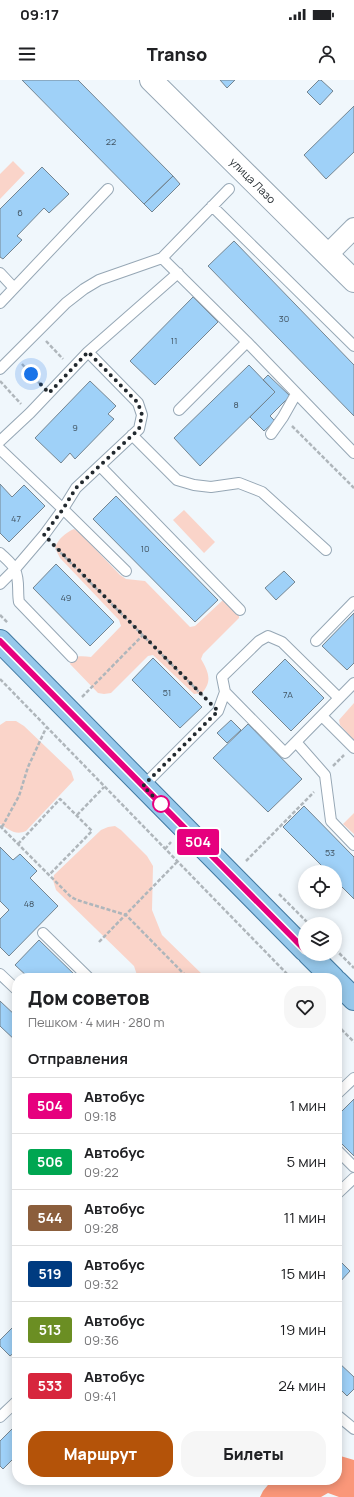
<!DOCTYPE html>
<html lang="ru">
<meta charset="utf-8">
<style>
:root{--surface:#fff;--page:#f6f6f6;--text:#202124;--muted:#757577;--line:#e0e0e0;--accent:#b45309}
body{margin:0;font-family:Manrope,sans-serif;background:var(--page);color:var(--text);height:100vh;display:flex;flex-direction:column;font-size:15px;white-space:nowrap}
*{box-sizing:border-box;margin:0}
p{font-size:13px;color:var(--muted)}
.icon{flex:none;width:22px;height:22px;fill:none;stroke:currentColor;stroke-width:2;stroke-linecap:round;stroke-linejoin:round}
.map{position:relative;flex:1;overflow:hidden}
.panel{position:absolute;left:12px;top:893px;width:330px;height:512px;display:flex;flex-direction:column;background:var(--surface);border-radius:16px;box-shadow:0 2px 10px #0003}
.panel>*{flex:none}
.badge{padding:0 8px;border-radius:3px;font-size:14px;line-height:26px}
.fabs{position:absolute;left:298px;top:785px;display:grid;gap:8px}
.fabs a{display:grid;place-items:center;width:44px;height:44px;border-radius:50%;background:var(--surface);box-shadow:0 2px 10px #0003;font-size:20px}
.you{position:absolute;width:20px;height:20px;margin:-10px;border:3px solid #fff;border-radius:50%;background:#1a73e8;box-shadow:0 0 0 6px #1a73e833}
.map>.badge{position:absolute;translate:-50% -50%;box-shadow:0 0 0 2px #fff}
h2{padding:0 16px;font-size:15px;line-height:36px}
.round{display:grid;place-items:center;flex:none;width:42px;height:42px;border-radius:16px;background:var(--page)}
.overview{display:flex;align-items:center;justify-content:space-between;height:68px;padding:0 16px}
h1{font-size:19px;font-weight:800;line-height:30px}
.action{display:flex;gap:8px;margin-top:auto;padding:8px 16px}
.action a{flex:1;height:46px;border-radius:16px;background:var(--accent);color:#fff;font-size:16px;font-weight:800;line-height:46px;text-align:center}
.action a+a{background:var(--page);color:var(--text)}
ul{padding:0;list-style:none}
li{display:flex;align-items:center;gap:12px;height:56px;padding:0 16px;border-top:1px solid var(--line)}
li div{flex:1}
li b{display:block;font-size:15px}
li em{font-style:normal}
li .badge{min-width:44px;font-weight:700;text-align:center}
.status{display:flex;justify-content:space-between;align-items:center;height:28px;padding:0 20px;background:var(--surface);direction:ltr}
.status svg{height:11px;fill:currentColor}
header{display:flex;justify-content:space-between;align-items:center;height:52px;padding:0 16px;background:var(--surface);font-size:18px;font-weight:800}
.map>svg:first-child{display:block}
</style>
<div class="status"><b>09:17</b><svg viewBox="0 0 49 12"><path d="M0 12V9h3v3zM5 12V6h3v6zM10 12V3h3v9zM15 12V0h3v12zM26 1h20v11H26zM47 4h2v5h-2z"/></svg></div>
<header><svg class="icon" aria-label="menu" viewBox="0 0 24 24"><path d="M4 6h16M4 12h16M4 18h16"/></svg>Transo<svg class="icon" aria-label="person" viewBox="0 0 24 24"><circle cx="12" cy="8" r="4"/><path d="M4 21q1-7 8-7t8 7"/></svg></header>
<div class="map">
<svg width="354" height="1417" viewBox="0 0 354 1417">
<rect width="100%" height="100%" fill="#f0f7fc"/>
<!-- green -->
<path fill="#fad4c9" d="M13,81L25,93L0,119V94Z
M184,430L215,462L204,473L173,440Z
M74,449L80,453L120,495L126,499L145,501L190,547L195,546L223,520H226L239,534V538L203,574L201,579C208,591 213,601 202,613L194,614L153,575L148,576L111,613L104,614L98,613L70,584C73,574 83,576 91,577L121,546L119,540L60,478L55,468C58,459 65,453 74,449Z
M354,623V660L340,645L339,640Z
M6,641H16L24,646L71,691L74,700L26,751C15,756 9,749 0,744V645Z
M354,733V754L343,744Z
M115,746L121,750L147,776L153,786L152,830L162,855L206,898H138L134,886L56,810L53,800L54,795L101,750L108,747Z"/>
<!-- forest -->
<path fill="#fa9779" d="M337,1375L354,1380V1417H339L328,1413L321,1417H260L263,1411L272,1400H337Z"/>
<!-- building -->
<path fill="#9fd1f8" stroke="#748591" d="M22,0H78L173,96L144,124Z
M220,0H235L227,8Z
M319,0H321L333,11L320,25L307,12Z
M354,26V72L326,99L304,75Z
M42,87L69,114L49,133L44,128L17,156L22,160L3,179L0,177V129Z
M173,96L180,104L152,132L144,124Z
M234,161L354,285V336L208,186Z
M193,217L218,242L155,305L130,281Z
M249,285L275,312L200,386L174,358Z
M268,295L290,316L270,336L275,341L264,351L250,337L275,312L263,300Z
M90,301L116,326L108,334L114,339L75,379L70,373L61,383L35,358Z
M0,404L12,417L24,405L45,426L9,462L0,453Z
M116,416L218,520L195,542L93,439Z
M56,484L114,542L90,566L33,508Z
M284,491L295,502L276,520L265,508Z
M354,533V583L347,590L322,566Z
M153,578L202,627L180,648L132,600Z
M285,579L324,618L291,651L252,612Z
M231,640L241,650L227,663L217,653Z
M248,644L302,699L268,732L213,678Z
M304,726L354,777V819L335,800V792H328L283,747Z
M0,767L13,780L20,774L37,791L30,798L58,826L9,876L0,867V839L9,830L0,821Z
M39,860L78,898H29L15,885Z
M0,921L17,937V962L0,946Z
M354,1019V1076L337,1059V1036Z
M337,1178L350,1191L338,1204L337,1203Z
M17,1243V1270L10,1276L0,1266V1260Z
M337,1281L354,1297V1309L347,1316L337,1306Z
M17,1344V1375L3,1389L0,1386V1361Z"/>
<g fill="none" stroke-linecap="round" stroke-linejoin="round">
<defs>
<path id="service" d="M212,126L354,266
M162,178L247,262L354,373
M0,193L14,208
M0,223L108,109
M0,289L66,223L84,209L99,200L162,178L229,109
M179,330L247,262
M271,354L283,337L296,314
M132,355L177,400L194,405L211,407L239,403L262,412L326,470
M0,361L30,333L88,272L178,193
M0,369L63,429L126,491
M100,386L240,530
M0,473C5,478 13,484 15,490C20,500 17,512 19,522L72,577
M0,504L15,489L44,455L63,429L76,408L139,349L142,335L138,323L88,272
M316,561L354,522
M339,618L282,562L268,556L259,561L222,597L225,612L285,673L354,603
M322,636L354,668
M296,662L325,695L331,741L354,765
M143,706L218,631L225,612
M43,853L89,898
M0,894L17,910
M337,1014L354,998
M337,1070L354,1087
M337,1114L354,1098
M337,1335L354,1349
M0,1337L17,1321"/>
<path id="minor" d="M327,175L354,148"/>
<g id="secondary">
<path id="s1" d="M151,0L354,201"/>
</g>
<path id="primary" d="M0,561L305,870
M309,874L333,898
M337,902L354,919"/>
</defs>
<!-- service casing -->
<use href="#service" stroke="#96a7b5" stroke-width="12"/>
<!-- minor casing -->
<use href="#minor" stroke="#96a7b5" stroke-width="22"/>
<!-- secondary casing -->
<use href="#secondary" stroke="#96a7b5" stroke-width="24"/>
<!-- primary casing -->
<use href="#primary" stroke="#4078a0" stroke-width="24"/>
<!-- path -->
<path stroke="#afb6bb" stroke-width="2.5" stroke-dasharray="4 2" stroke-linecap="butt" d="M46,261L63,279
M22,284L40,304
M0,301L21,324
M292,346L354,408
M52,464L208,621
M0,535L8,543
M0,599L291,898
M82,617L143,555
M333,686L344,675
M77,735L104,707
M0,746L71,817L77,820L126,835L188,898
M2,747L19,716L28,687L46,648
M18,764L60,719L92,751L49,795
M165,769L171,762
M246,781L314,712
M279,814L309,844
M99,862L177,782
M335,869L354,888
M337,945L354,962"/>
<!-- service -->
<use href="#service" stroke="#fff" stroke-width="10"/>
<!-- minor -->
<use href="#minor" stroke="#fff" stroke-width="20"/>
<!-- secondary -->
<use href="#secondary" stroke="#fff" stroke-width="22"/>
<!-- primary -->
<use href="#primary" stroke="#96c8eb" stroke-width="22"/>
</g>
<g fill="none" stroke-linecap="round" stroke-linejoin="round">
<defs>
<path id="line" d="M0,561L305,870"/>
</defs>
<!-- line casing -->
<use href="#line" stroke="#fff" stroke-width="9"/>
<!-- line -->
<use href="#line" stroke="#e6007e" stroke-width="6"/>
<!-- walk -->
<path stroke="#22292e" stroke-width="4" stroke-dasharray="0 7.2" d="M31,294L49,313L88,272L138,323L142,335L139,349L76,408L63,429L44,455L218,631L143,706L161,724"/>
</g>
<!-- markers -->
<circle fill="#fff" stroke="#e6007e" stroke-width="2" cx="161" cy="724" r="8"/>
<g text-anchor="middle" stroke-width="4" stroke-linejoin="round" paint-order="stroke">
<!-- number labels -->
<g font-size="9" fill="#415360">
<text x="111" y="65">22</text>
<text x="20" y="136">6</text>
<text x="284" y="242">30</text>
<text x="174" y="264">11</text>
<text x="236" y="328">8</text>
<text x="75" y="351">9</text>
<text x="16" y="442">47</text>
<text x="145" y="472">10</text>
<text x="66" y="521">49</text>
<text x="167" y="616">51</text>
<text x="288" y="618">7А</text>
<text x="330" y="776">53</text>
<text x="29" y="827">48</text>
</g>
<!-- street labels -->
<g font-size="11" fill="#22292e" stroke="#f0f7fc">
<text dy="4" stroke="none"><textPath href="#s1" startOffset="143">улица Лазо</textPath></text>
</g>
</g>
</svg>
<div class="fabs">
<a><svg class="icon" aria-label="locate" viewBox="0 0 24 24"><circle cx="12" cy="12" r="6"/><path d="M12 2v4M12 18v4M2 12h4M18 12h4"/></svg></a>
<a><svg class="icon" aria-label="layers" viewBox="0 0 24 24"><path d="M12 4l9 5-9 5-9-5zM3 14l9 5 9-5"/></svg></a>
</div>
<div class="you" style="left:31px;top:294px"></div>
<b class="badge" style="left:198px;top:762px;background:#e6007e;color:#fff">504</b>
<section class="panel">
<div class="overview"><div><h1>Дом советов</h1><p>Пешком · 4 мин · 280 m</p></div><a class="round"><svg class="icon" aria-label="heart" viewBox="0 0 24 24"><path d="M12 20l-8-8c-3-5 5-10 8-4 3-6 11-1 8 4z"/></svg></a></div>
<h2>Отправления</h2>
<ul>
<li><span class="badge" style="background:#e6007e;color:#fff">504</span><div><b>Автобус</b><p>09:18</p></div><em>1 мин</em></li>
<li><span class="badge" style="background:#00a651;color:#fff">506</span><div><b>Автобус</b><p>09:22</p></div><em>5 мин</em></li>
<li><span class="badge" style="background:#8b5e3c;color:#fff">544</span><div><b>Автобус</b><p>09:28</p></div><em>11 мин</em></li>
<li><span class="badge" style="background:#003b80;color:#fff">519</span><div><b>Автобус</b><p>09:32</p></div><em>15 мин</em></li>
<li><span class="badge" style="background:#6b8e23;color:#fff">513</span><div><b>Автобус</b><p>09:36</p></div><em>19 мин</em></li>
<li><span class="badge" style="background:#d7263d;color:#fff">533</span><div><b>Автобус</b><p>09:41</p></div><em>24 мин</em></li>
</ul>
<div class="action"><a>Маршрут</a><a>Билеты</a></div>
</section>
</div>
